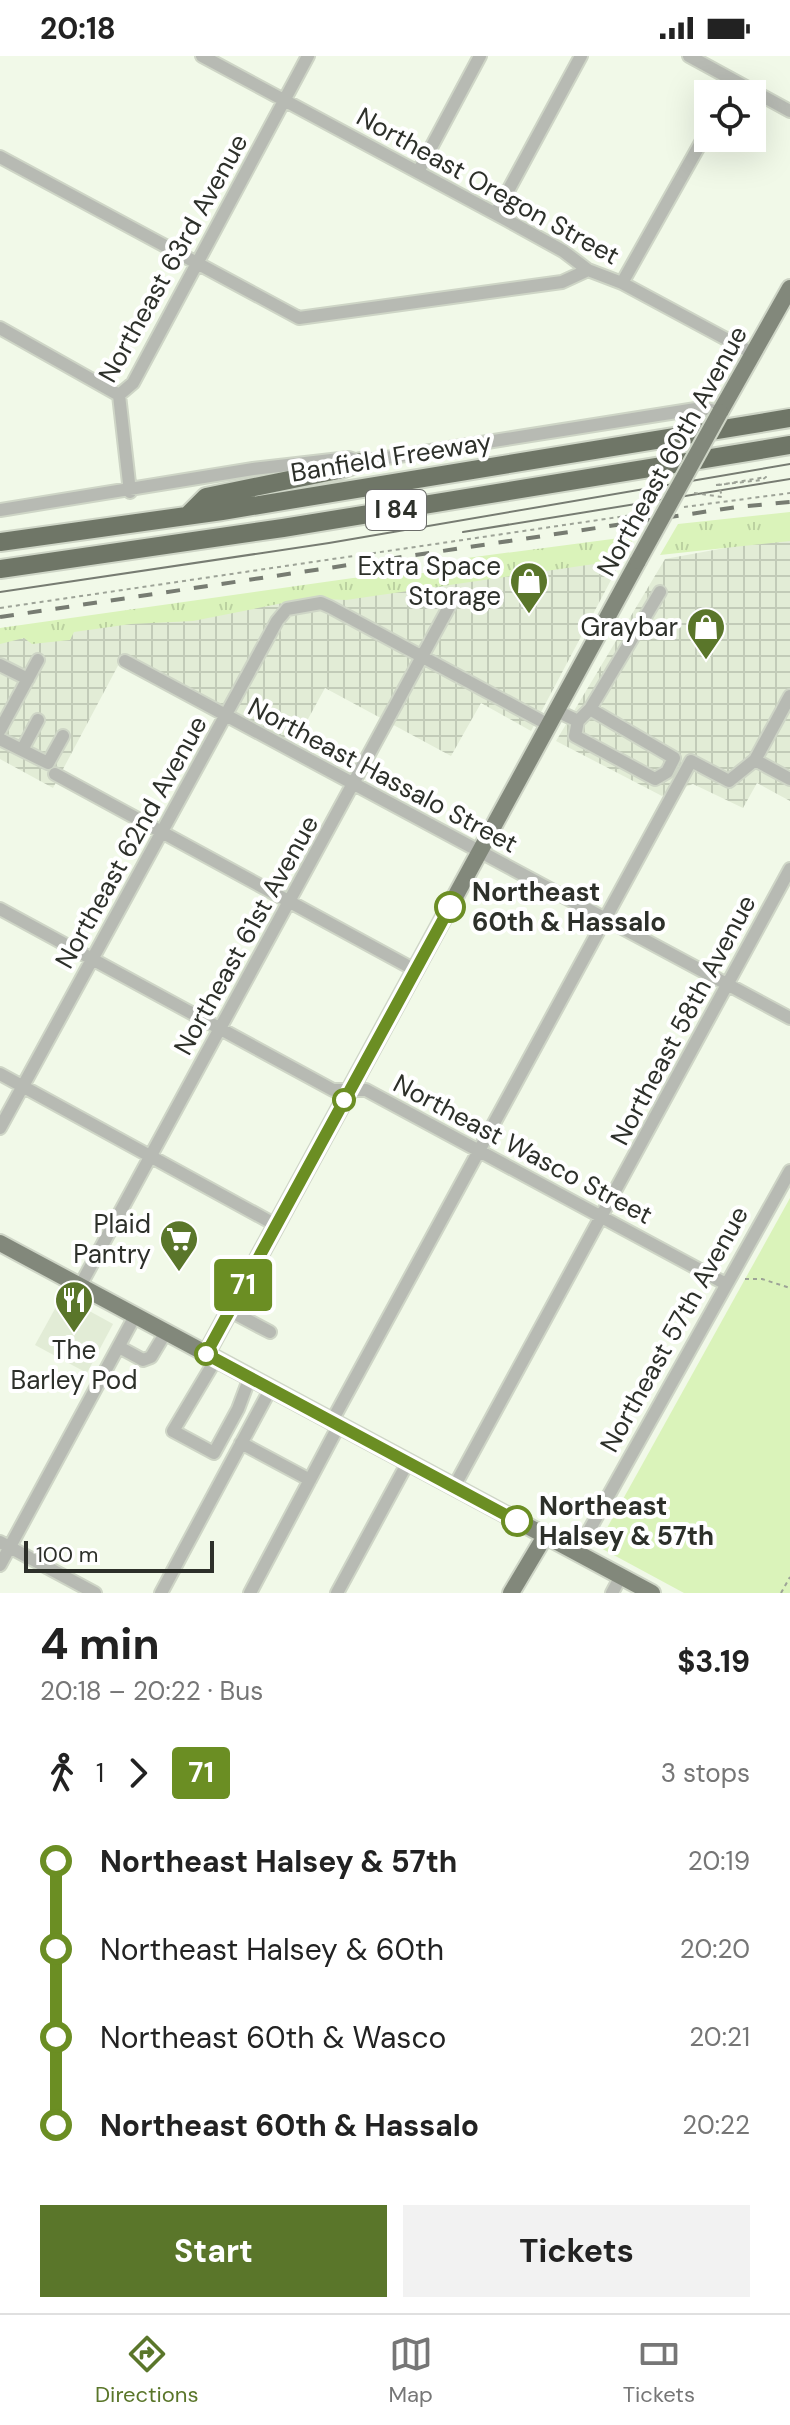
<!DOCTYPE html>
<meta charset="utf-8">
<style>
:root{--surface:#fff;--page:#f2f2f2;--text:#222;--muted:#767676;--line:#e0e0e0;--accent:#5a762a}
body{margin:0;font-family:"DM Sans",sans-serif;background:var(--page);color:var(--text);height:100vh;display:flex;flex-direction:column;font-size:30px;white-space:nowrap}
*{box-sizing:border-box;margin:0}
p{font-size:26px;color:var(--muted)}
.icon{flex:none;width:44px;height:44px;fill:none;stroke:currentColor;stroke-width:2;stroke-linecap:round;stroke-linejoin:round}
.map{position:relative;height:1537px;overflow:hidden}
.panel{display:flex;flex-direction:column;background:var(--surface);flex:1}
.panel>*{flex:none}
.badge{padding:0 16px;border-radius:6px;font-size:28px;line-height:52px}
.controls{position:absolute;left:694px;top:24px;display:grid;gap:16px}
.controls a{display:grid;place-items:center;width:72px;height:72px;border-radius:0px;background:var(--surface);box-shadow:0 8px 32px #0002;font-size:40px}
.scale{position:absolute;left:24px;bottom:20px;width:190px;box-sizing:border-box;padding-left:8px;border:4px solid #2d302a;border-top:0;font-size:22px;line-height:28px;white-space:nowrap;color:#2d302a;-webkit-text-stroke:6px #fff;paint-order:stroke}
.map>.badge{position:absolute;translate:-50% -50%;box-shadow:0 0 0 4px #fff}
.legs{display:flex;align-items:center;gap:12px;height:88px;padding:0 40px;font-size:26px}
.legs p{margin-inline-start:auto}
.overview{display:flex;align-items:center;justify-content:space-between;height:136px;padding:0 40px}
h1{font-size:44px;font-weight:700;line-height:60px}
.action{display:flex;gap:16px;margin-top:auto;padding:16px 40px}
.action a{flex:1;height:92px;border-radius:0px;background:var(--accent);color:#fff;font-size:32px;font-weight:700;line-height:92px;text-align:center}
.action a+a{background:var(--page);color:var(--text)}
ul{padding:0 40px;list-style:none}
li{display:flex;align-items:center;gap:28px;height:88px;font-size:30px}
li i{display:grid;place-items:center;width:12px;height:100%;margin:0 10px;background:currentColor}
li i::after{content:'';width:20px;height:20px;margin:-10px;border:6px solid;border-radius:50%;background:var(--surface)}
li p{margin-inline-start:auto}
li:first-child i{background:linear-gradient(#0000 50%,currentColor 0)}
li:last-child i{background:linear-gradient(currentColor 50%,#0000 0)}
.status{display:flex;justify-content:space-between;align-items:center;height:56px;padding:0 40px;background:var(--surface);direction:ltr}
.status svg{height:22px;fill:currentColor}
.menu{display:flex;justify-content:space-around;align-items:center;height:112px;border-top:2px solid var(--line);background:var(--surface);font-size:22px;color:var(--muted)}
.menu a{display:grid;justify-items:center;gap:4px}
.menu .current{color:var(--accent)}
.map>svg:first-child{display:block}
</style>
<div class="status"><b>20:18</b><svg viewBox="0 0 49 12"><path d="M0 12V9h3v3zM5 12V6h3v6zM10 12V3h3v9zM15 12V0h3v12zM26 1h20v11H26zM47 4h2v5h-2z"/></svg></div>
<div class="map">
<svg width="790" height="1537" viewBox="0 0 790 1537">
<defs>
<pattern id="industrial-grid" width="8" height="8" patternUnits="userSpaceOnUse" patternTransform="scale(2)"><rect width="8" height="8" fill="#e2ecd6"/><path d="M0 4h8M4 0v8" fill="none" stroke="#c2cbb8"/></pattern>
<pattern id="grass-tufts" width="24" height="20" patternUnits="userSpaceOnUse" patternTransform="scale(2)"><rect width="24" height="20" fill="#daf3ba"/><path d="M3 7l-1-3M5 7V3M7 7l1-3M15 17l-1-3M17 17v-4M19 17l1-3" fill="none" stroke="#bbd1a0"/></pattern>
</defs>
<rect width="100%" height="100%" fill="#f1f9e8"/>
<!-- built -->
<path fill="#e2ecd6" d="M62,1240L113,1268L87,1317L35,1289Z"/>
<!-- industrial -->
<path fill="url(#industrial-grid)" d="M790,480V745L757,727L743,752L693,728L662,740L556,685L665,503Z
M603,503L619,509L531,675L481,647L451,700L325,632L291,694L121,604L53,732L0,703V584Z"/>
<!-- grass -->
<path fill="url(#grass-tufts)" d="M790,456V485L660,499L678,468Z
M635,480L622,504L346,544L308,542L193,565L131,568L74,576L70,584L32,588L24,582L0,588V572L353,522L423,517L467,502Z"/>
<!-- park -->
<path fill="#daf3ba" d="M790,1142V1537H684L597,1490Z"/>
<g fill="none" stroke-linecap="round" stroke-linejoin="round">
<defs>
<path id="minor" d="M202,0L507,164L563,195L588,214L622,227L754,298
M689,0L790,55
M0,101L299,262L562,226L588,214
M418,116L480,0
M496,157L581,0
M622,227L708,74
M0,272L119,339
M130,436L119,339L133,327L308,0
M0,454L253,413L349,402L361,406L702,352L720,356
M125,605L790,962
M0,609L28,623
M590,653L660,536
M557,655L578,665L575,680L655,723L667,716L674,702L590,653L578,665
M0,674L38,604
M0,683L48,707L63,680
M22,694L38,664
M755,704L790,640
M55,718L415,914
M0,853L333,1034H366L726,1228
M0,1018L276,1169
M0,1072L277,565L287,553L321,547L330,551L549,669
M80,1230L450,549
M230,1255L270,1276
M119,1291L143,1304L151,1301L166,1276
M216,1303L173,1375L214,1397L238,1353L250,1321
M332,1365L691,705L729,725L755,704L790,723
M241,1387L310,1424
M454,1431L790,813
M0,1486L95,1537
M577,1496L790,1115
M0,1509L135,1260
M161,1537L271,1332
M250,1537L339,1369
M337,1537L408,1406
M612,1537L621,1520"/>
<path id="major" d="M720,356L790,232
M0,1187L652,1537
M206,1298L638,505
M511,1537L545,1480"/>
<path id="highway" d="M189,458L206,441L338,414L361,406
M0,486L222,455L790,362
M0,513L283,472L790,389"/>
</defs>
<!-- minor casing -->
<use href="#minor" stroke="#ced5c6" stroke-width="16"/>
<!-- major casing -->
<use href="#major" stroke="#ced5c6" stroke-width="20"/>
<!-- highway casing -->
<use href="#highway" stroke="#ced5c6" stroke-width="22"/>
<!-- path -->
<path stroke="#9da397" stroke-width="2" stroke-dasharray="4 4" stroke-linecap="butt" d="M716,429L762,424L766,421L719,429
M684,451L790,437
M0,552L646,457
M745,1223H762L790,1232
M781,1537L790,1521"/>
<!-- minor -->
<use href="#minor" stroke="#b7bab3" stroke-width="12"/>
<!-- major -->
<use href="#major" stroke="#82887b" stroke-width="16"/>
<!-- highway -->
<use href="#highway" stroke="#6f7667" stroke-width="18"/>
<!-- tram -->
<path stroke="#777c72" stroke-width="2" d="M463,476L790,423
M0,536L329,487L790,408"/>
<!-- rail -->
<path stroke="#777c72" stroke-width="4" stroke-dasharray="14 14" stroke-linecap="butt" d="M0,561L737,451L790,446"/>
<defs>
<path id="major-bridge" d="M638,505L720,356"/>
</defs>
<!-- major-bridge casing -->
<use href="#major-bridge" stroke="#ced5c6" stroke-width="20" stroke-linecap="butt"/>
<!-- path-bridge -->
<path stroke="#9da397" stroke-width="2" stroke-dasharray="4 4" stroke-linecap="butt" d="M694,437L722,441L719,429H716"/>
<!-- major-bridge -->
<use href="#major-bridge" stroke="#82887b" stroke-width="16"/>
</g>
<g fill="none" stroke-linecap="round" stroke-linejoin="round">
<defs>
<path id="line-1" d="M450,851L206,1298L517,1465"/>
</defs>
<!-- line-1 casing -->
<use href="#line-1" stroke="#fff" stroke-width="18"/>
<!-- line-1 -->
<use href="#line-1" stroke="#6b8e23" stroke-width="12"/>
</g>
<!-- icons -->
<defs>
<symbol id="shop-pin" viewBox="-11 -11 22 30"><path d="M0 17L-7.5 6A9.5 9.5 0 1 1 7.5 6Z" fill="#5a762a" stroke="#fff"/><path d="M-5-2.5h2.3a2.7 3.5 0 0 1 5.4 0H5L5.5 6h-11ZM-1.5-2.5h3a1.5 2.3 0 0 0-3 0Z" fill="#fff"/></symbol>
<symbol id="supermarket-pin" viewBox="-11 -11 22 30"><path d="M0 17L-7.5 6A9.5 9.5 0 1 1 7.5 6Z" fill="#5a762a" stroke="#fff"/><path d="M-6-5.5h2.5l.6 2H6L4.5 2H-2.5L-4.4-4H-6ZM-1.5 3.2a1.3 1.3 0 1 0 .1 0ZM3 3.2a1.3 1.3 0 1 0 .1 0Z" fill="#fff"/></symbol>
<symbol id="restaurant-pin" viewBox="-11 -11 22 30"><path d="M0 17L-7.5 6A9.5 9.5 0 1 1 7.5 6Z" fill="#5a762a" stroke="#fff"/><path d="M-5-6h1v4h1v-4h1v4h1v-4h1v5L-1.5 .5V6h-2V.5L-5-1ZM5-6V6H3V1.5H1.5Q1.5-4 5-6Z" fill="#fff"/></symbol>
</defs>
<g fill-rule="evenodd">
<use href="#shop-pin" x="507" y="503" width="44" height="60"/>
<use href="#shop-pin" x="684" y="549" width="44" height="60"/>
<use href="#supermarket-pin" x="157" y="1161" width="44" height="60"/>
<use href="#restaurant-pin" x="52" y="1222" width="44" height="60"/>
</g>
<!-- markers -->
<g fill="#fff" stroke="#6b8e23" stroke-width="4">
<circle cx="450" cy="851" r="14"/>
<circle cx="344" cy="1044" r="10"/>
<circle cx="206" cy="1298" r="10"/>
<circle cx="517" cy="1465" r="14"/>
</g>
<g text-anchor="middle" stroke-width="8" stroke-linejoin="round" paint-order="stroke">
<!-- shield labels -->
<rect fill="#fff" stroke="#6c6e6a" stroke-width="2" x="366" y="434" width="60" height="40" rx="6"/>
<g font-size="24" font-weight="bold" fill="#2d302a">
<text x="396" y="462">I 84</text>
</g>
<!-- street labels -->
<g font-size="26" fill="#2d302a" stroke="#fff">
<text transform="translate(488 130) rotate(29)" y="9">Northeast Oregon Street</text>
<text transform="translate(173 202) rotate(-61)" y="9">Northeast 63rd Avenue</text>
<text transform="translate(672 395) rotate(-61)" y="9">Northeast 60th Avenue</text>
<text transform="translate(391 401) rotate(-9)" y="9">Banfield Freeway</text>
<text transform="translate(383 719) rotate(28)" y="9">Northeast Hassalo Street</text>
<text transform="translate(131 786) rotate(-61)" y="9">Northeast 62nd Avenue</text>
<text transform="translate(246 879) rotate(-61)" y="9">Northeast 61st Avenue</text>
<text transform="translate(683 964) rotate(-62)" y="9">Northeast 58th Avenue</text>
<text transform="translate(523 1093) rotate(28)" y="9">Northeast Wasco Street</text>
<text transform="translate(674 1273) rotate(-61)" y="9">Northeast 57th Avenue</text>
</g>
<!-- poi labels -->
<g font-size="26" fill="#2d302a" stroke="#fff" text-anchor="end">
<text x="501" y="519">Extra Space<tspan x="501" dy="30">Storage</tspan></text>
<text x="678" y="580">Graybar</text>
<text x="151" y="1177">Plaid<tspan x="151" dy="30">Pantry</tspan></text>
<text x="74" y="1303" text-anchor="middle">The<tspan x="74" dy="30">Barley Pod</tspan></text>
</g>
<!-- stop labels -->
<g font-size="26" font-weight="bold" fill="#2d302a" stroke="#fff" text-anchor="start">
<text x="472" y="845">Northeast<tspan x="472" dy="30">60th &amp; Hassalo</tspan></text>
<text x="539" y="1459">Northeast<tspan x="539" dy="30">Halsey &amp; 57th</tspan></text>
</g>
</g>
</svg>
<div class="controls">
<a><svg class="icon" aria-label="locate" viewBox="0 0 24 24"><circle cx="12" cy="12" r="6"/><path d="M12 2v4M12 18v4M2 12h4M18 12h4"/></svg></a>
</div>
<div class="scale">100 m</div>
<b class="badge" style="left:243px;top:1229px;background:#6b8e23;color:#fff">71</b>
</div>
<section class="panel">
<div class="overview"><div><h1>4 min</h1><p>20:18 – 20:22 · Bus</p></div><b>$3.19</b></div>
<div class="legs"><svg class="icon" aria-label="walk" viewBox="0 0 24 24"><circle cx="13" cy="4" r="2"/><path d="M13 8l-2 6 4 7M11 14l-3 7M7 12l3-4h3l4 4"/></svg>1<svg class="icon" aria-label="forward" viewBox="0 0 24 24"><path d="M9 5l7 7-7 7"/></svg><b class="badge" style="background:#6b8e23;color:#fff">71</b><p>3 stops</p></div>
<ul>
<li><i style="color:#6b8e23"></i><b>Northeast Halsey &amp; 57th</b><p>20:19</p></li>
<li><i style="color:#6b8e23"></i><span>Northeast Halsey &amp; 60th</span><p>20:20</p></li>
<li><i style="color:#6b8e23"></i><span>Northeast 60th &amp; Wasco</span><p>20:21</p></li>
<li><i style="color:#6b8e23"></i><b>Northeast 60th &amp; Hassalo</b><p>20:22</p></li>
</ul>
<div class="action"><a>Start</a><a>Tickets</a></div>
</section>
<nav class="menu">
<a class="current"><svg class="icon" aria-label="directions" viewBox="0 0 24 24"><path d="M12 3l9 9-9 9-9-9zM9 14v-3h6M13 9l2 2-2 2"/></svg>Directions</a>
<a><svg class="icon" aria-label="map" viewBox="0 0 24 24"><path d="M3 6l6-2 6 2 6-2v14l-6 2-6-2-6 2zM9 4v14M15 6v14"/></svg>Map</a>
<a><svg class="icon" aria-label="tickets" viewBox="0 0 24 24"><path d="M3 7h18v10H3zM15 7v10"/></svg>Tickets</a>
</nav>
